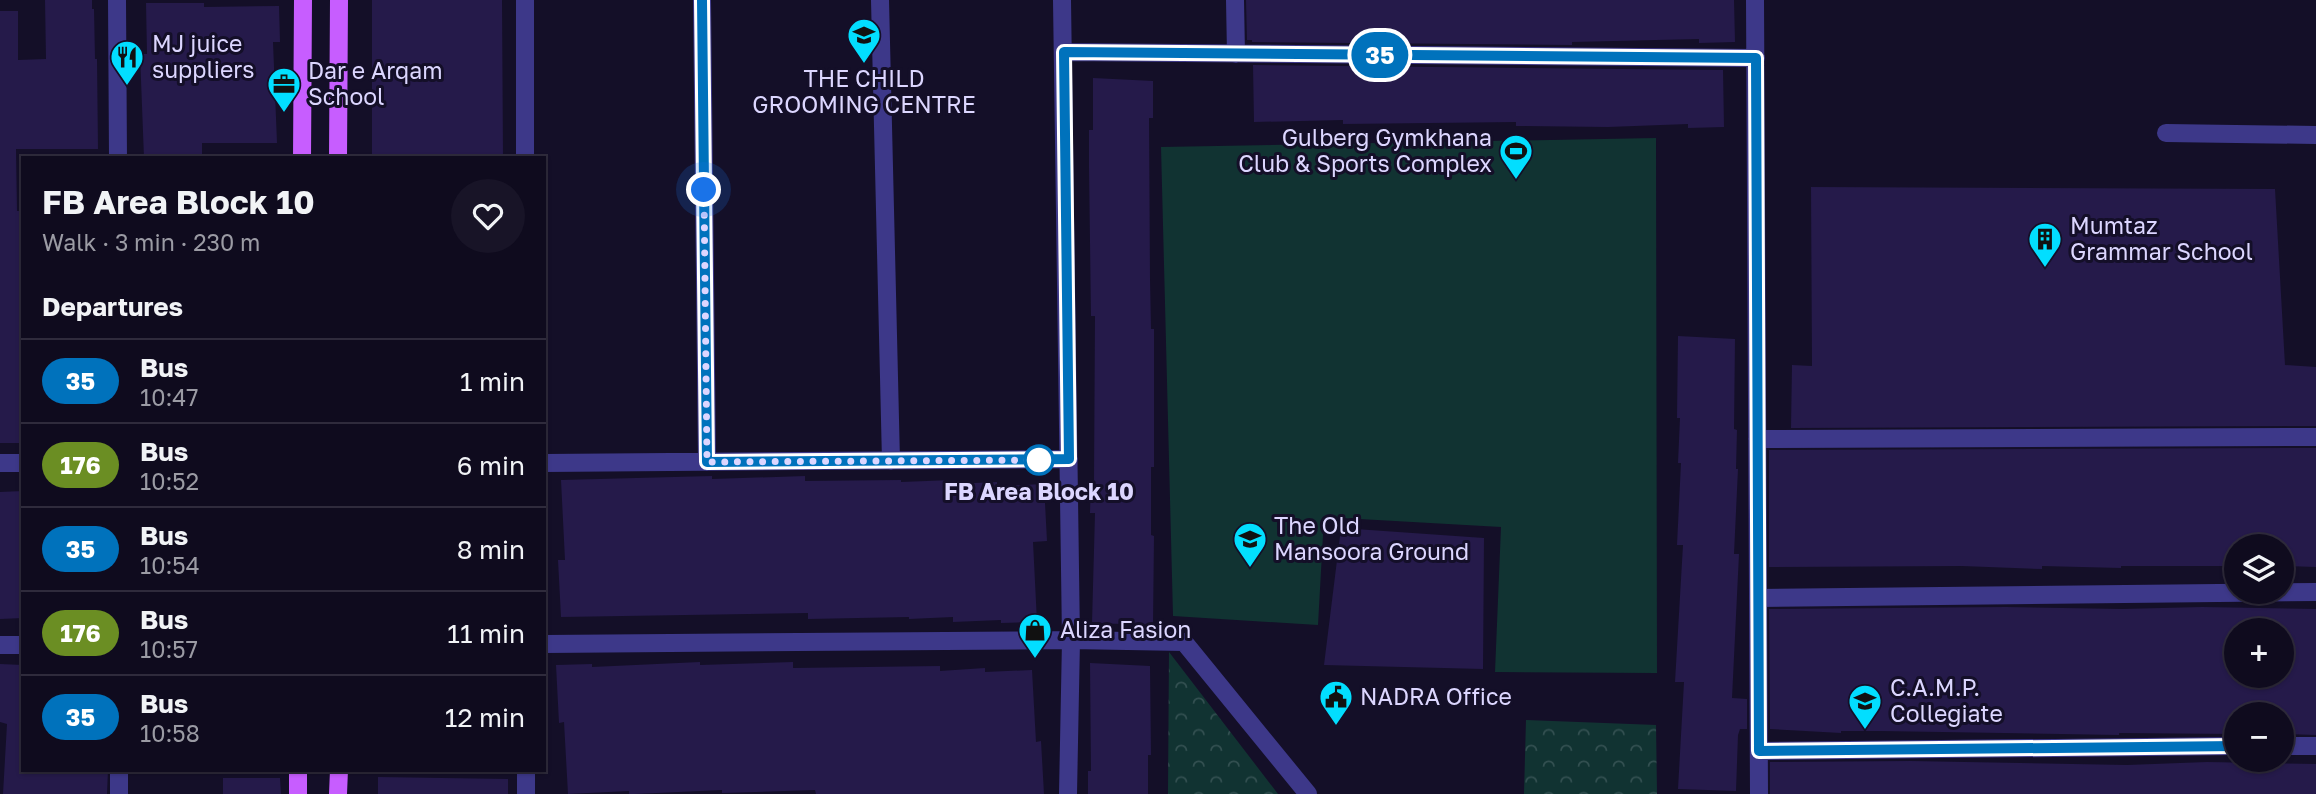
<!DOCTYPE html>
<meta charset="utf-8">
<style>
:root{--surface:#0f0b1e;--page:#181427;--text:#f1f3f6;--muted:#9b9ba4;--line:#2f2b3c}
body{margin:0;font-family:"Golos Text",sans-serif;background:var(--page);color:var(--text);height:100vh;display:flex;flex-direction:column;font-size:26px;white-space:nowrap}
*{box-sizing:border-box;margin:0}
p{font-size:23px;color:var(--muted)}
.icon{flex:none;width:38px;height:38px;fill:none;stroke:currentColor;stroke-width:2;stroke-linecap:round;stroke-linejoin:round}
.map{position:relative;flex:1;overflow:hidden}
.details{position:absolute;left:21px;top:156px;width:525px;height:616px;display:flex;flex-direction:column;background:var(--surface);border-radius:0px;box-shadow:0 2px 5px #0004,0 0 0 2px var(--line)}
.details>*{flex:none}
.badge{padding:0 14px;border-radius:23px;font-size:24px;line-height:46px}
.controls{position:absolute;left:2224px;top:534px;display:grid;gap:14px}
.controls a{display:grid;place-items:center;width:70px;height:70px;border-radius:50%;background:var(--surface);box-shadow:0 2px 5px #0004,0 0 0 2px var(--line);font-size:35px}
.you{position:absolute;width:35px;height:35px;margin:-18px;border:5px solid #fff;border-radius:50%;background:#1a73e8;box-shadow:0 0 0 10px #1a73e833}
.map>.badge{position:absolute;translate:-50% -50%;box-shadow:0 0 0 4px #fff}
h2{padding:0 21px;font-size:26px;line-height:63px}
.round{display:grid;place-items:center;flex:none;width:74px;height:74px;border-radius:37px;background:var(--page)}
.head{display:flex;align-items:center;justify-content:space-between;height:119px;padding:0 21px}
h1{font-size:33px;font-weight:700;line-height:52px}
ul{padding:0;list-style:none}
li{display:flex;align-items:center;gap:21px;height:84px;padding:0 21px;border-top:2px solid var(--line)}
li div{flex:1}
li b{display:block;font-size:26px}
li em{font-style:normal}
li .badge{min-width:77px;font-weight:700;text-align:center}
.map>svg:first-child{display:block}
</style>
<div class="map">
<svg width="2316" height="794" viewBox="0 0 2316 794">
<defs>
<pattern id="forest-crowns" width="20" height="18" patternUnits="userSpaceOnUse" patternTransform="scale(1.75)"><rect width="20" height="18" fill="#113332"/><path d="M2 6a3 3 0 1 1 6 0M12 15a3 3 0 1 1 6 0" fill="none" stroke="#335051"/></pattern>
</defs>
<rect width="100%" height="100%" fill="#140f28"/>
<!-- forest -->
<path fill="url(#forest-crowns)" d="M1169,652L1278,794H1168Z
M1526,720L1656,725L1657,794H1524Z"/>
<!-- pitch -->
<path fill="#113332" d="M1656,138L1657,673L1495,672L1501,527L1324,517L1318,625L1173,616L1161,147Z"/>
<!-- building -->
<path fill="#251a4a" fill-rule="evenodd" d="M45,0H92V9H94L95,59H97L98,149H16L17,211H22L23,365H20V443H0V11H18V60L46,59Z
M372,0H502L503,158H372Z
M1246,0H1734L1735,42L1699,43V39L1572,42V45L1252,42V40H1247Z
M146,3H204V7L279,6L280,42H273L277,143H202V158H144L140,54H147Z
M1253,65L1723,70L1724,127L1688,128V124L1608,127L1516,126V122L1343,124V120L1254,122Z
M1093,78L1153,81V118H1149L1150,279L1151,329H1154V467H1151V535L1154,536L1153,625L1092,623L1095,513H1090L1091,480H1094L1095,316H1091L1089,168V130H1093Z
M1811,187L2275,189L2285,365L2316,367V426L1791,428L1792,365L1812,366Z
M1678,336L1735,339L1734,429L1737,430L1736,469H1738L1734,554H1739L1732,698L1747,699V729H1740L1738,735L1736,791L1678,789L1684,682H1675L1683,545H1677L1681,463H1678L1680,418H1677Z
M2316,448V567L2285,566V546H2236V566H2121V568L2042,566V569L1962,566L1769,567V450Z
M712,476V479L805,476V481L901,480V482L952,480V484L997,482V486L1044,484L1047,541L1033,542L1037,622L1001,623V620L953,622V617L909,619V617L808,619V613L561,617L558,560H565L561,480Z
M23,491V618L0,619V492Z
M1341,528L1484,538L1483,669L1324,665Z
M2006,607L2122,609L2202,607L2316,609V735L2282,734L2283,714H2236V734L2119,733V735L1880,731H1841V733L1770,729L1769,609ZM2236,630H2282V678L2236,676Z
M700,662V665L793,662V668L940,666V671L985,668V672L1032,670L1036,742L1041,741L1044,794H816L815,790L722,793V790L635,794H629V791L568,794L564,722L559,723L556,665L592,664V667Z
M1090,663L1150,666L1151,755H1148V794H1088V771H1091Z
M0,664L23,665V770H108L107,794H3L7,724L0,722Z
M1910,761L2127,765L2207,762L2316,764V794H1770V762Z
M378,777L508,779V794H378Z
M223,778H280L281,794H223Z"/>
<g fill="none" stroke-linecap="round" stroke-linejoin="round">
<!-- minor -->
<path stroke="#3d3889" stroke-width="18" d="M117,0L118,158
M525,0V158
M702,0L707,462
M880,0L891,461
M1062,0L1071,640L1068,794
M1235,0L1236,54
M1755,0L1759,794
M1064,52L1756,58
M2166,133L2316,135
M1757,439L2316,437
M0,463H23
M544,463L1069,459
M1758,598L2316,592
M544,644L1071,640L1184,642L1308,794
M0,645H23
M2282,746H2316
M1759,751L2236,746
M119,770V794
M526,794V770"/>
<!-- major -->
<path stroke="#c75dff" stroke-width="18" d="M302,158L303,0
M338,158L339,0
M298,794V770
M338,794L339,770"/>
</g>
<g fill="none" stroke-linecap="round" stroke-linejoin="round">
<defs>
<path id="line" d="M702,0L707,462L1069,459L1064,52L1756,58L1759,751L2236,746"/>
</defs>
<!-- line casing -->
<use href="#line" stroke="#fff" stroke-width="16"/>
<!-- line -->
<use href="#line" stroke="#0072bc" stroke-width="10"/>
<!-- walk -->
<path stroke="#dcd6ff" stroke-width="7" stroke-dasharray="0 12.6" d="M704,190L707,462L1043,460H1039"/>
</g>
<!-- icons -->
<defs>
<symbol id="school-pin" viewBox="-11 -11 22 30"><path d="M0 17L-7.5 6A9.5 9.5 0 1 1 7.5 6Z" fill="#02deff" stroke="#140f28"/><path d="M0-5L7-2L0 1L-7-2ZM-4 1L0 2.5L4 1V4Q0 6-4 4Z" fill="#111"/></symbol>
<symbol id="restaurant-pin" viewBox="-11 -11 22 30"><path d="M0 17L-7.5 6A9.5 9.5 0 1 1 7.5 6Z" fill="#02deff" stroke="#140f28"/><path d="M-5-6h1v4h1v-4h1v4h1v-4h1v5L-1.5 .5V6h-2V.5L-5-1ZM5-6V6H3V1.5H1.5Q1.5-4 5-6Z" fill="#111"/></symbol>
<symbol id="office-pin" viewBox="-11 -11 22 30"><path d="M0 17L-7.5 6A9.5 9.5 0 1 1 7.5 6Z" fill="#02deff" stroke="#140f28"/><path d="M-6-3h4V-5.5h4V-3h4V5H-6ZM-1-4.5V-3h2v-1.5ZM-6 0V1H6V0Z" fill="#111"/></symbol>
<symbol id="stadium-pin" viewBox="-11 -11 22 30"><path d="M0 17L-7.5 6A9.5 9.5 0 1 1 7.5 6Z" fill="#02deff" stroke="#140f28"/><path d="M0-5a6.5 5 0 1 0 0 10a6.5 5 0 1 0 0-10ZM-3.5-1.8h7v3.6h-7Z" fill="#111"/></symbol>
<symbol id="building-pin" viewBox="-11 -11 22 30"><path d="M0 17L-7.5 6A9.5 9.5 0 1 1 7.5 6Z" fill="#02deff" stroke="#140f28"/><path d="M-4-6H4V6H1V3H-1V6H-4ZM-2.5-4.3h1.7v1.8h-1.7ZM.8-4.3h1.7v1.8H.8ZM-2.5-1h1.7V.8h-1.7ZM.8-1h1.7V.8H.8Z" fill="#111"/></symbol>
<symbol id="shop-pin" viewBox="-11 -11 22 30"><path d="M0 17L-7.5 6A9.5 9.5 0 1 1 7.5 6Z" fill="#02deff" stroke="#140f28"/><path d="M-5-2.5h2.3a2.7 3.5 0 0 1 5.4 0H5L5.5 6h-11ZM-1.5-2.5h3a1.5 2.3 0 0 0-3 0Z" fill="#111"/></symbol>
<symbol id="civic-pin" viewBox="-11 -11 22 30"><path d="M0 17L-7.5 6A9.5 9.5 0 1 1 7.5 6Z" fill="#02deff" stroke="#140f28"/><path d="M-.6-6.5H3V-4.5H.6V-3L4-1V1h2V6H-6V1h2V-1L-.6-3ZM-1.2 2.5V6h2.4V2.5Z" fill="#111"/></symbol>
<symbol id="university-pin" viewBox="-11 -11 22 30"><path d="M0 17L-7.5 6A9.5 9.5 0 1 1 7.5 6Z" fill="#02deff" stroke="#140f28"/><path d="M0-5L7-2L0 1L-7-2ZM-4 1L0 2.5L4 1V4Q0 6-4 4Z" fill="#111"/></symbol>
</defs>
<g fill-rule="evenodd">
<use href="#school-pin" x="845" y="16" width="38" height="52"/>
<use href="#restaurant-pin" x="108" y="38" width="38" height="52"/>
<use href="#office-pin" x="265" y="65" width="38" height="52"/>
<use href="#stadium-pin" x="1497" y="132" width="38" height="52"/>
<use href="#building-pin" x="2026" y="220" width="38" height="52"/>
<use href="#school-pin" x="1231" y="520" width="38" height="52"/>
<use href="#shop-pin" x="1016" y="611" width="38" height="52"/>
<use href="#civic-pin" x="1317" y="678" width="38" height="52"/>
<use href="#university-pin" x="1846" y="682" width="38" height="52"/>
</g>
<!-- markers -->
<circle fill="#fff" stroke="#0072bc" stroke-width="3.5" cx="1039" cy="460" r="14"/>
<g text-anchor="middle" stroke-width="6" stroke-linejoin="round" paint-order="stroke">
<!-- poi labels -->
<g font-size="23" fill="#dcd6ff" stroke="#140f28" text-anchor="start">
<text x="152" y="52">MJ juice<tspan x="152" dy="26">suppliers</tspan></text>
<text x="308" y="79">Dar e Arqam<tspan x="308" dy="26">School</tspan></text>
<text x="864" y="87" text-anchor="middle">THE CHILD<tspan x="864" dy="26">GROOMING CENTRE</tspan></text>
<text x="1492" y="146" text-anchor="end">Gulberg Gymkhana<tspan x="1492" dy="26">Club &amp; Sports Complex</tspan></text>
<text x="2070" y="234">Mumtaz<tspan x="2070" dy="26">Grammar School</tspan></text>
<text x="1274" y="534">The Old<tspan x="1274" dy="26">Mansoora Ground</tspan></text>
<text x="1060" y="638">Aliza Fasion</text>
<text x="1890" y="696">C.A.M.P.<tspan x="1890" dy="26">Collegiate</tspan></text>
<text x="1360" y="705">NADRA Office</text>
</g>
<!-- stop labels -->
<g font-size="23" font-weight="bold" fill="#dcd6ff" stroke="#140f28">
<text x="1039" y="500">FB Area Block 10</text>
</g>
</g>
</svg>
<div class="controls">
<a><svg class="icon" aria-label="layers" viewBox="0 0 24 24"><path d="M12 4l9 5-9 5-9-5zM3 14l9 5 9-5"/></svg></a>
<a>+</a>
<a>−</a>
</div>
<div class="you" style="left:704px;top:190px"></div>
<b class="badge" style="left:1380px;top:55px;background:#0072bc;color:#fff">35</b>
<section class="details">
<div class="head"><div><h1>FB Area Block 10</h1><p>Walk · 3 min · 230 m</p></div><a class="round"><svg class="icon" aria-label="heart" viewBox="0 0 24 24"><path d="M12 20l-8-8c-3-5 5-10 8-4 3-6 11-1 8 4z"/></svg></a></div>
<h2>Departures</h2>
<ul>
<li><span class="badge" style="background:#0072bc;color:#fff">35</span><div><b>Bus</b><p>10:47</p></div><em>1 min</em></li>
<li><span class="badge" style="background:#6b8e23;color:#fff">176</span><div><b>Bus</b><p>10:52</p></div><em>6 min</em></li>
<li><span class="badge" style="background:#0072bc;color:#fff">35</span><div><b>Bus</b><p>10:54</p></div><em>8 min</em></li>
<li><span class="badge" style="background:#6b8e23;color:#fff">176</span><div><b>Bus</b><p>10:57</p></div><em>11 min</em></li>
<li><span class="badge" style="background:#0072bc;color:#fff">35</span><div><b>Bus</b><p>10:58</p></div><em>12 min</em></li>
</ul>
</section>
</div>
